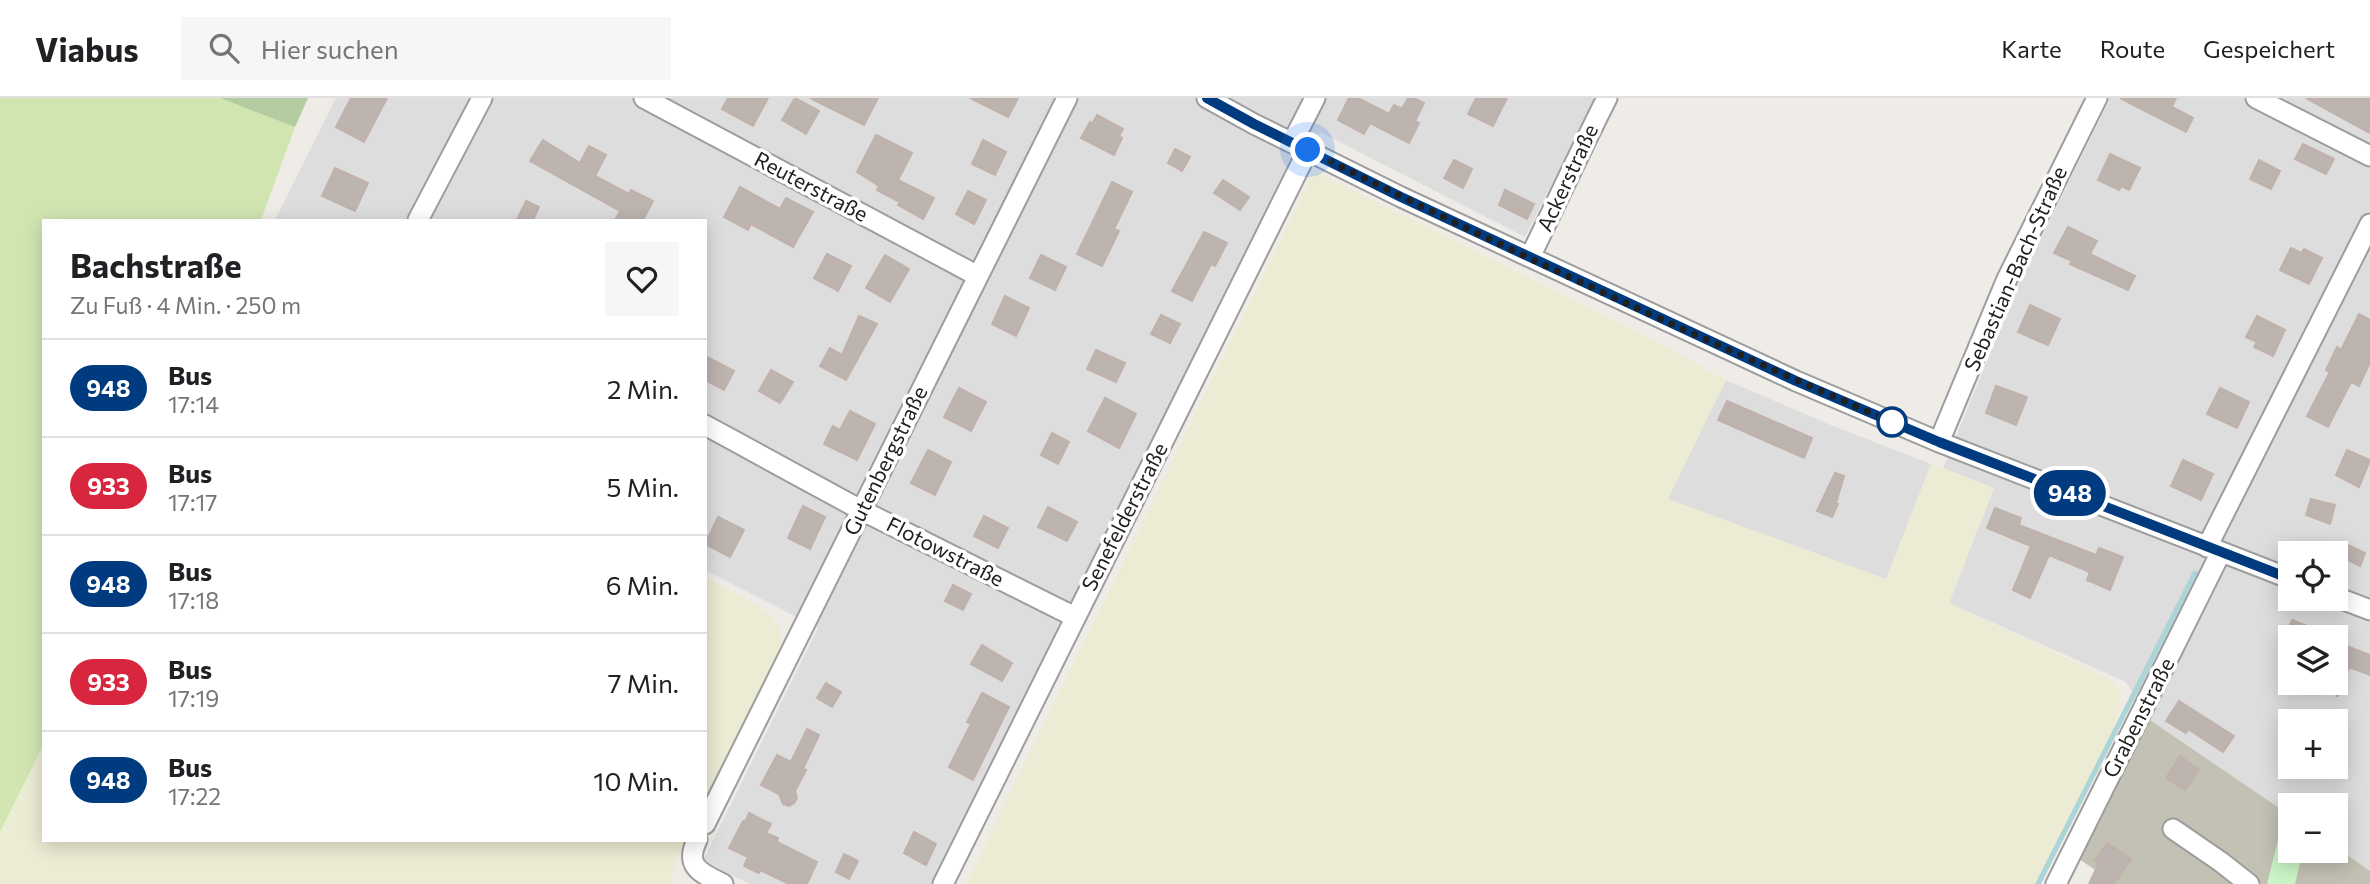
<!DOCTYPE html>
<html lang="de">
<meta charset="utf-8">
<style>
:root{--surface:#fff;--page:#f6f6f6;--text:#202124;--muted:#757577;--line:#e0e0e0}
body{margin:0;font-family:Commissioner,sans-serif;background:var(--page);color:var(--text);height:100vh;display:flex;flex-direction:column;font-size:26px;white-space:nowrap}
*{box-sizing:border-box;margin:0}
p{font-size:23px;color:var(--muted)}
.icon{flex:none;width:38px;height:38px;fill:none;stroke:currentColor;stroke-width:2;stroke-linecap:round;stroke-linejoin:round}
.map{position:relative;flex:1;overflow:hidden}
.details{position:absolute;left:42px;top:121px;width:665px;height:623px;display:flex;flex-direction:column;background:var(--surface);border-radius:0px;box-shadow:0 4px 18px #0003}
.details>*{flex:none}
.badge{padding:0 14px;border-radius:23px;font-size:24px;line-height:46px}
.fabs{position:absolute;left:2278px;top:443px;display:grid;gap:14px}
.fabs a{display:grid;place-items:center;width:70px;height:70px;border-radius:0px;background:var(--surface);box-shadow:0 4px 18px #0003;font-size:35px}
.you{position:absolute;width:35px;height:35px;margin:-18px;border:5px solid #fff;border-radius:50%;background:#1a73e8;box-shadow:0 0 0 10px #1a73e833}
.map>.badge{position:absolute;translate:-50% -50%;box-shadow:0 0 0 4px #fff}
.round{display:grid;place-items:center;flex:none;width:74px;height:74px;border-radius:0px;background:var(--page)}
.head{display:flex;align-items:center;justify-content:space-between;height:119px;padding:0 28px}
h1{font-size:33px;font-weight:700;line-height:52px}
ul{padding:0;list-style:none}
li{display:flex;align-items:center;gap:21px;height:98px;padding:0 28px;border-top:2px solid var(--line)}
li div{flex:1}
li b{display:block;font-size:26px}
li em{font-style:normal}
li .badge{min-width:77px;font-weight:700;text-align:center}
header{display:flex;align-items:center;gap:42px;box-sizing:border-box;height:98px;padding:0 35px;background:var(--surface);border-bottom:2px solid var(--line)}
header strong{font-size:33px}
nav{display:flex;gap:38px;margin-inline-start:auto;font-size:24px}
.search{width:490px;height:63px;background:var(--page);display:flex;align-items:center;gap:18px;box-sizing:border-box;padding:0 24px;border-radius:0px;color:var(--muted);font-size:26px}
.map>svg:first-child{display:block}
</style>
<header>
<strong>Viabus</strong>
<div class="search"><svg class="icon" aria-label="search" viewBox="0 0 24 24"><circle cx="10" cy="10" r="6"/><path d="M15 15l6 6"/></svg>Hier suchen</div>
<nav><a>Karte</a><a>Route</a><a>Gespeichert</a></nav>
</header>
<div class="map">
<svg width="2370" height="786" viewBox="0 0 2370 786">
<rect width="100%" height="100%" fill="#efece7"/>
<!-- residential -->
<path fill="#dedddd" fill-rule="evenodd" d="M336,0H1595L1525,139L1320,34L1060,526L931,786H750L703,763L818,530L705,472V122H275Z
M2104,0H2370V773L2336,749V707H2291V718L2147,620L2126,584L1949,505L1994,390L1943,370L2023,176L2109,3ZM2291,455H2336V500H2291ZM2291,539H2336V584H2291ZM2291,623H2336V668H2291Z
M1726,282L1833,328L1931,366L1886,482L1667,401Z"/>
<!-- construction -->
<path fill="#c3c1b3" d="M2147,620L2291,718V752H2336V749L2370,773V786H2116L2076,759Z"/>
<!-- farmland -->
<path fill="#ecebd4" d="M1314,73L1647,239L1726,282L1668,401L1886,481L1931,366L1994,390L1949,505L2104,578L2114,585L2121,596L2120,610L2113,635L2037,786H966Z
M705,479L763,511L773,520L780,532L781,544L780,551L705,704Z
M44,646V742H686L678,758L670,786H0V734Z"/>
<!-- grass -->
<path fill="#d1e5b1" d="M0,0H220L295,29L261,122H44V646L0,734Z"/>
<!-- forest -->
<path fill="#b2cb9f" d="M220,0H308L295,29Z"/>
<!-- park -->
<path fill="#cbf5c8" d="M2281,730L2291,737V752L2303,753L2295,786H2267Z"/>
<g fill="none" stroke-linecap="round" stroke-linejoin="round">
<!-- stream -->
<path stroke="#abd5d9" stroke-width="5" d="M2038,786L2195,475"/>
</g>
<!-- building -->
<path fill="#bdb4b0" stroke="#c0b1aa" stroke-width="2" d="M351,0H387L364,44L336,29Z
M728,0H768L753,28L722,11Z
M795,0L819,13L806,36L782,22Z
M810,0H878L864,27Z
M970,0H1018L1008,19Z
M1349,0H1358L1389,16L1394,7L1402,11L1408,0H1414L1424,5L1415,23L1419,25L1409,45L1370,25L1364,36L1338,22Z
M1476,0H1507L1493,28L1468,16Z
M2120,0H2176L2172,9L2193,20L2186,34Z
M2306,0H2370V35Z
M1097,17L1123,31L1119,38L1122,40L1114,57L1081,40L1090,24L1092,26Z
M876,37L912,55L898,82L934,100L923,121L898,107L900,104L877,92L879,88L857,74Z
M543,42L580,65L589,48L606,57L595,78L629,96L631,92L653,103L643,122H615L620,113L530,63Z
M983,42L1006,54L995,77L972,66Z
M2303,46L2334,61L2326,76L2295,61Z
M1175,51L1190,59L1182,73L1168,65Z
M2110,56L2140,70L2129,92L2121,88L2119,92L2098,82Z
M1454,62L1472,71L1463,90L1444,80Z
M2259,62L2280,73L2271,91L2250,81Z
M335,70L368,85L355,113L322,98Z
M1223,82L1249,99L1240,112L1214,95Z
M1112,84L1132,94L1114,131L1119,133L1102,168L1077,156Z
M740,89L780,111L786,100L813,114L793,149L751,126L748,132L724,119Z
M1505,92L1534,106L1527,121L1499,107Z
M968,93L986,102L974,126L956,116Z
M526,103L539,109L533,122H517Z
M2068,129L2097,143L2090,156L2135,178L2128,192L2070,166L2072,163L2054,155Z
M1204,134L1227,145L1215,168L1211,166L1192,203L1172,193Z
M2291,150L2301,155L2304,151L2322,160L2309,186L2280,172Z
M827,156L851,168L838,193L814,180Z
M885,157L909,171L890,204L866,190Z
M1041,157L1066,169L1055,192L1030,180Z
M1005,198L1029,210L1016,238L992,226Z
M2030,207L2060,221L2048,247L2018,234Z
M2359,216L2370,222V264L2359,288L2351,284L2328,329L2307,318L2330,274L2326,272L2337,249L2341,252Z
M1161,217L1180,226L1170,245L1151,236Z
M859,218L877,226L846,282L820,268L830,250L842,257Z
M2257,218L2285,232L2273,258L2254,249L2257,244L2246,239Z
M1096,252L1125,265L1116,284L1087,271Z
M705,258L734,273L724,292L705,282Z
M771,272L793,284L780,305L759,293Z
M1996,288L2027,299L2016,327L1986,315Z
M959,290L986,304L971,333L944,319Z
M2220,290L2249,304L2237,330L2207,316Z
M1105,300L1136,316L1119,350L1088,333Z
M1727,303L1812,340L1804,360L1718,322Z
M850,313L875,326L857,362L824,346L833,328L840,332Z
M1052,335L1069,344L1058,366L1041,357Z
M928,352L951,364L935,397L911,385Z
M2347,352L2370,362L2359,389L2336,377Z
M2183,362L2213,376L2201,402L2171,388Z
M1835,375L1844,378L1836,405L1838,406L1832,419L1817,413Z
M2311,401L2335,407L2330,426L2306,417Z
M803,408L825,419L810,451L788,440Z
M1048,409L1077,424L1067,443L1038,429Z
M1995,410L2021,420L2019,427L2096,457L2099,450L2123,459L2110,492L2087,482L2090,474L2049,457L2030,500L2013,492L2031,448L1987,430Z
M984,418L1008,430L998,450L974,438Z
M718,419L744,432L730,459L705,446Z
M2346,446L2365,455L2360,468L2341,458Z
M953,487L971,496L963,512L945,503Z
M2292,522L2332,538V539H2285Z
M2336,544L2370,557V577L2349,569L2337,599Z
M982,547L1012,565L1002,583L971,566Z
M826,585L841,594L832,609L817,600Z
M982,595L1009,609L973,682L949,669L971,626L967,624Z
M2179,603L2234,638L2223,654L2188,631L2186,635L2166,623Z
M807,631L819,637L803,671L806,672L795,693L797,700L794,705L789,708L783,706L779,696L761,687L777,657L791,664Z
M2180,658L2199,672L2185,692L2166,680Z
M749,715L771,726L766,735L778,740L777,744L817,764L807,786H789L760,772L759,775L744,768L748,759L729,750L743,723L745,724Z
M914,734L936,746L926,767L904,755Z
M2107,745L2131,761L2114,786H2089L2099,765L2095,762Z
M844,756L858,763L849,781L836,774Z"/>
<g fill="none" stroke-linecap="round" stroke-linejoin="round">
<defs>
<path id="minor" d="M644,0L978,178
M1207,0L1254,26L1401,99L1796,283L1939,344L2291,481
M2256,0L2370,58
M1292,45L1315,0
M418,122L482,0
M1530,159C1556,106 1580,53 1607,0
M705,327L861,412L1075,519
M1939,344L2007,181L2097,0
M2207,449L2370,126
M2336,499L2370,512
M705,726L1067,0
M2173,731L2221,764L2249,786
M697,742C684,769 701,775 723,786
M943,786L1308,52
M2056,786L2221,454"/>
</defs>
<!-- minor casing -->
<use href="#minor" stroke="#9d9d9d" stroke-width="23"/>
<!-- minor -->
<use href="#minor" stroke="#fff" stroke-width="19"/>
</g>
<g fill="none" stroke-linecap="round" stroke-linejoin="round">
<defs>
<path id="line" d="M1207,0L1254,26L1401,99L1796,283L1939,344L2291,481"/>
</defs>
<!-- line casing -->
<use href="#line" stroke="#fff" stroke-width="16"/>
<!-- line -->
<use href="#line" stroke="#003b80" stroke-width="10"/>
<!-- walk -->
<path stroke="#202020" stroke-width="7" stroke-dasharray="0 12.6" d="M1308,52C1500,149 1695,238 1892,324"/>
</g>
<!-- markers -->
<circle fill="#fff" stroke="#003b80" stroke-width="3.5" cx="1892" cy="324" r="14"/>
<g text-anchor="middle" stroke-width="7" stroke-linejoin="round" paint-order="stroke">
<!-- street labels -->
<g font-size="21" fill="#202020" stroke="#fff">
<text transform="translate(1568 80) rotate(-65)" y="7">Ackerstraße</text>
<text transform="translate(811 89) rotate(28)" y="7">Reuterstraße</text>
<text transform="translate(2016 171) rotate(-66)" y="7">Sebastian-Bach-Straße</text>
<text transform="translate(886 363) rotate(-64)" y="7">Gutenbergstraße</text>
<text transform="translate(1125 419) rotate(-63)" y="7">Senefelderstraße</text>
<text transform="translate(945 454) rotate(27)" y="7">Flotowstraße</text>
<text transform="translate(2139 620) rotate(-63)" y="7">Grabenstraße</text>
</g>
</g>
</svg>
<div class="fabs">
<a><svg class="icon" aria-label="locate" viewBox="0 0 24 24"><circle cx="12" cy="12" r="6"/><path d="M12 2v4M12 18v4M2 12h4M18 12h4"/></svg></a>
<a><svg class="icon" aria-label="layers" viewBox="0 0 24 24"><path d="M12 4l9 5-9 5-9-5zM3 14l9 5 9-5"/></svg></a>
<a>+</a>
<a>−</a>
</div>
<div class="you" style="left:1308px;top:52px"></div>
<b class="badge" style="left:2070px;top:395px;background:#003b80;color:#fff">948</b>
<section class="details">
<div class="head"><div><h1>Bachstraße</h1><p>Zu Fuß · 4 Min. · 250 m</p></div><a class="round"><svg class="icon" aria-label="heart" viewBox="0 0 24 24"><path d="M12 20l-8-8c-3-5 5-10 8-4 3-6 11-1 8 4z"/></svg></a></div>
<ul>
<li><span class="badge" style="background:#003b80;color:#fff">948</span><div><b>Bus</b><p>17:14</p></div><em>2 Min.</em></li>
<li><span class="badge" style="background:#d7263d;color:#fff">933</span><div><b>Bus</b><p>17:17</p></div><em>5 Min.</em></li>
<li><span class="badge" style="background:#003b80;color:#fff">948</span><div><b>Bus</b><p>17:18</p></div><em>6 Min.</em></li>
<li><span class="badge" style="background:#d7263d;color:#fff">933</span><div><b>Bus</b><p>17:19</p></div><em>7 Min.</em></li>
<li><span class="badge" style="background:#003b80;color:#fff">948</span><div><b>Bus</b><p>17:22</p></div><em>10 Min.</em></li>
</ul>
</section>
</div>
